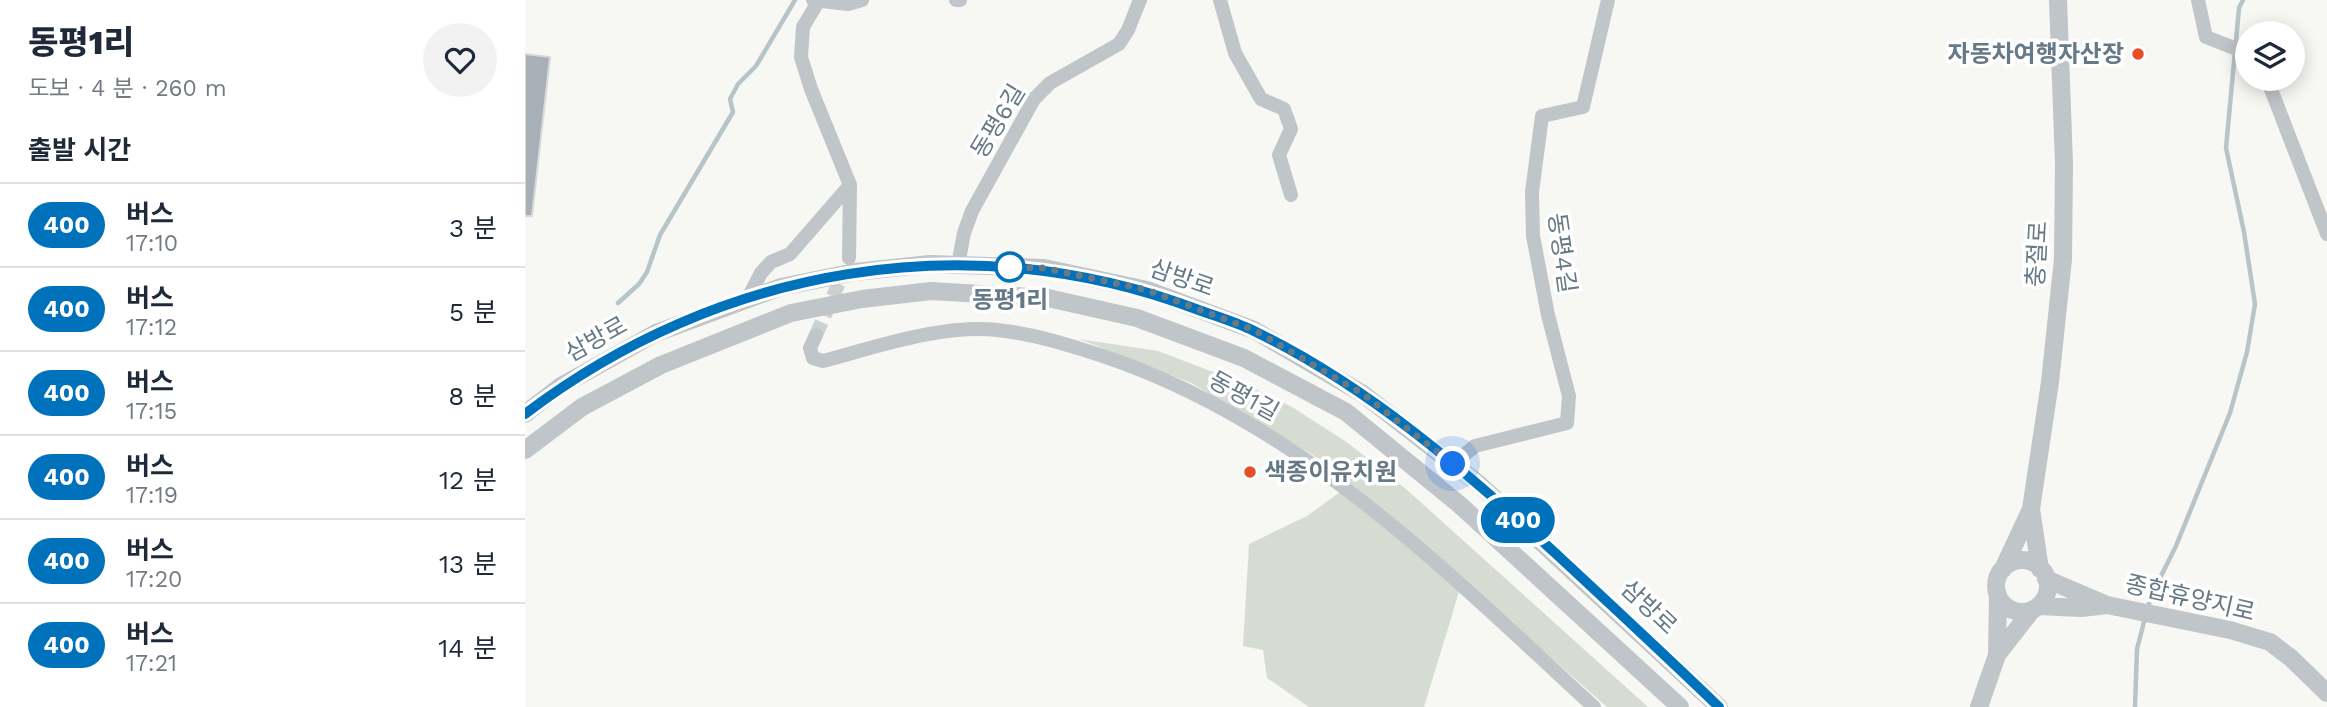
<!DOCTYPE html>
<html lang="ko">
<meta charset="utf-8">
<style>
:root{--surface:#fff;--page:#f2f2f3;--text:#1f2937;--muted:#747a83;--line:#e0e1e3}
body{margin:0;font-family:"Work Sans","Noto Sans KR",sans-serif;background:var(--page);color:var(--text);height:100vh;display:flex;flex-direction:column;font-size:26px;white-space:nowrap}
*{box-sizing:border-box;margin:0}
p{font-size:23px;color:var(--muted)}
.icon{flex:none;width:38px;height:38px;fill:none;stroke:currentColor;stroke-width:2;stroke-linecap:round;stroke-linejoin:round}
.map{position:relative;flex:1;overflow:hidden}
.details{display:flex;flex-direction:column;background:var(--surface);width:525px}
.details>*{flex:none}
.badge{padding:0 14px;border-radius:23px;font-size:24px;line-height:46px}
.controls{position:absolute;left:1710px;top:21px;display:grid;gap:14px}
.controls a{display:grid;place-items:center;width:70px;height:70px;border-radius:50%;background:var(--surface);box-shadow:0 4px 18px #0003;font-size:35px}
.you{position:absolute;width:35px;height:35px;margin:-18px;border:5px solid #fff;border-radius:50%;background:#1a73e8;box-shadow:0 0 0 10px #1a73e833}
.map>.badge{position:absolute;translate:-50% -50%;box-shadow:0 0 0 4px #fff}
h2{padding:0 28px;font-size:26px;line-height:63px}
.round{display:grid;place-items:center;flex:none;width:74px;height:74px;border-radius:37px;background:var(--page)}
.headline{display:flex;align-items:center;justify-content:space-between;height:119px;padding:0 28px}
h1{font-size:33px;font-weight:800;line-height:52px}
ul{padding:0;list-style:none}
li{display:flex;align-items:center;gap:21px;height:84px;padding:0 28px;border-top:2px solid var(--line)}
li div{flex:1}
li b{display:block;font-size:26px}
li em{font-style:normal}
li .badge{min-width:77px;font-weight:700;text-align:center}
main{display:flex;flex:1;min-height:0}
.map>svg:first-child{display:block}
</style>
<main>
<section class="details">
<div class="headline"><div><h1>동평1리</h1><p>도보 · 4 분 · 260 m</p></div><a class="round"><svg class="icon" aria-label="heart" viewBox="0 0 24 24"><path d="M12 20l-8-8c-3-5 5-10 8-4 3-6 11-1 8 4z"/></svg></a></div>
<h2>출발 시간</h2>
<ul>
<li><span class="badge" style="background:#0072bc;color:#fff">400</span><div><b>버스</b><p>17:10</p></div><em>3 분</em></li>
<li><span class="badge" style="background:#0072bc;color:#fff">400</span><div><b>버스</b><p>17:12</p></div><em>5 분</em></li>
<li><span class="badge" style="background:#0072bc;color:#fff">400</span><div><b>버스</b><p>17:15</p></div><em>8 분</em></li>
<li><span class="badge" style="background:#0072bc;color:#fff">400</span><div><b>버스</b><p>17:19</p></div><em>12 분</em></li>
<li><span class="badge" style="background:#0072bc;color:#fff">400</span><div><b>버스</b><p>17:20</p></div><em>13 분</em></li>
<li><span class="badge" style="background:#0072bc;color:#fff">400</span><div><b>버스</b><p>17:21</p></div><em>14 분</em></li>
</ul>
</section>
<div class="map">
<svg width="1802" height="707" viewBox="0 0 1802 707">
<rect width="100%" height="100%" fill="#f7f7f4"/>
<!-- green -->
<path fill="#d7dcd3" d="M554,339L633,351L720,384L767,407L823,443L881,489L1123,707H1082L868,518L794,459L666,383Z
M815,492L865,530L934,592L899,707H784L742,678L738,650L718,646L724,544L782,516Z"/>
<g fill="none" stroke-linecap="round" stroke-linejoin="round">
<!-- stream -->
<path stroke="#b7c4c8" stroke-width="4.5" d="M93,303L114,284L122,272L135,235L208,112L205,99L213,84L231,66L270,0
M1622,610L1627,594L1651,546L1705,413L1722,352L1730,304L1719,232L1701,148L1714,8L1718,0
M1610,707L1612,649L1620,618"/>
</g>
<!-- building -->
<path fill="#a7b0b6" stroke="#d9d9d7" stroke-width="2" d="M0,54L25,57L7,216H0Z"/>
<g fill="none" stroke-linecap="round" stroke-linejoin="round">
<!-- minor-tunnel -->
<path stroke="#ccd1d3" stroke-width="14" stroke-dasharray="14 7" stroke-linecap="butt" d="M291,335L320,269"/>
<!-- minor -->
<path stroke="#c0c5c9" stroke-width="14" d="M288,0L323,4L337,0
M431,0H435
M695,0L710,53L736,99L759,109L766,129L754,155L766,195
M1673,0L1681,37L1722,53
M293,2L278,27L276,57L286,89L325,185L324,258
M1742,79L1802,234
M433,265L439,233L447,211L509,99L525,83L594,44L603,30L615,0
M222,300L236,273L246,262L265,254L325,185
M291,335L285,348L288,358L298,361C354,346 423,322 480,331C513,335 546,346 578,356C775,422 920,570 1069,707
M928,464L950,446L1042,423L1044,396L1023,315L1008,236L1007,192L1017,116L1058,107L1083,0"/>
<!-- tertiary -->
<path stroke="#c0c5c9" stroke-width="18" d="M0,414L36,386L131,333L256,287L330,272L405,264L519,268L622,290L729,330L838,394L955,485L1194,707
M0,450L57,407L136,365L266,313L337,299L406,291L523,298L612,318L719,358L821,412L935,505L1155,707
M1506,509L1515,569
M1471 586a26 26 0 1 1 52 0a26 26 0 1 1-52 0Z
M1478,569L1506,509L1525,382L1538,259L1539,164L1533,0
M1521,579L1582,605L1705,630L1745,642L1766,658L1802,693
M1513,606L1556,608L1582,605
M1472,655L1507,610
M1454,707L1472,655L1473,595"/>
</g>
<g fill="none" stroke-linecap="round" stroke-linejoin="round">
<defs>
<path id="line" d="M0,414C193,267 443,223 671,309C690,316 711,322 729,331C841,385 937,468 1028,551C1084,603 1139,654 1194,707"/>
</defs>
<!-- line casing -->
<use href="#line" stroke="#fff" stroke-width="16"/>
<!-- line -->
<use href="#line" stroke="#0072bc" stroke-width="10"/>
<!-- walk -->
<path stroke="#667986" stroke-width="7" stroke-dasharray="0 12.6" d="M485,267H476L519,268L622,290L729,330L838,394L928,464"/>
</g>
<!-- markers -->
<g fill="#e54e27" stroke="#fff" stroke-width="2.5">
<circle cx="1613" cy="54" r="7"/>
<circle cx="725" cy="472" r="7"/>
</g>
<circle fill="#fff" stroke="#0072bc" stroke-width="3.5" cx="485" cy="267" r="14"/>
<g text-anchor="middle" stroke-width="7" stroke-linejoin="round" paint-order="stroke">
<!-- poi labels -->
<g font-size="24" font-weight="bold" fill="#667986" stroke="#fff" text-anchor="end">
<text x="1599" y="62">자동차여행자산장</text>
<text x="739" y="480" text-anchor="start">색종이유치원</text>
</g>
<!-- street labels -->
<g font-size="24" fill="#667986" stroke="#fff">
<text transform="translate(473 121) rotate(-59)" y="8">동평6길</text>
<text transform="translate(1037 253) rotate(82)" y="8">동평4길</text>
<text transform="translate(1512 254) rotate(-87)" y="8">충절로</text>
<text transform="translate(657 278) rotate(19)" y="8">삼방로</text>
<text transform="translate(71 339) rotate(-29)" y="8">삼방로</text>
<text transform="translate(719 396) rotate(29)" y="8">동평1길</text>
<text transform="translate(1665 598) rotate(13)" y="8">종합휴양지로</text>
<text transform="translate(1124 607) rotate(43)" y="8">삼방로</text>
</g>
<!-- stop labels -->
<g font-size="24" font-weight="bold" fill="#667986" stroke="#fff">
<text x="485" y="308">동평1리</text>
</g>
</g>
</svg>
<div class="controls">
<a><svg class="icon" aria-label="layers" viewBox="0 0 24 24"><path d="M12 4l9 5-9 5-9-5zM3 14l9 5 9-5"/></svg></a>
</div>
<div class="you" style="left:928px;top:464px"></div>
<b class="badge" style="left:993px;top:520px;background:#0072bc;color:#fff">400</b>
</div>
</main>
